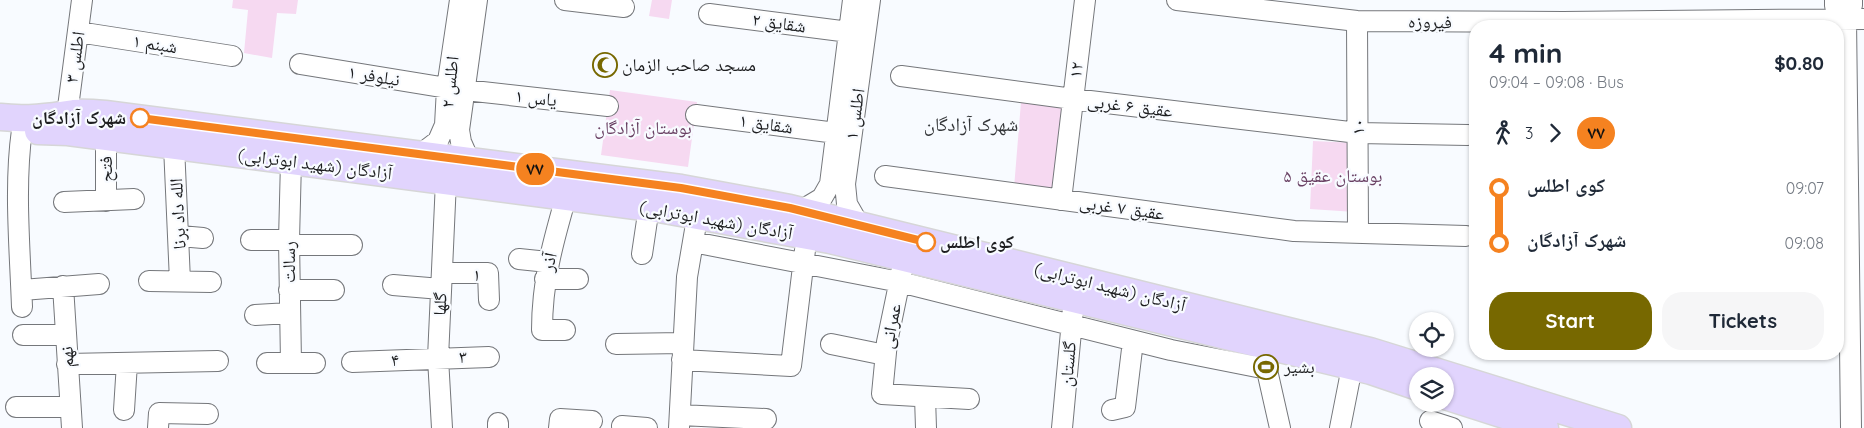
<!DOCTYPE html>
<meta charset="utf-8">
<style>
:root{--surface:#fff;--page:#f6f6f7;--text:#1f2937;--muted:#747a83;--accent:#776800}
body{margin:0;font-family:Quicksand,"Noto Naskh Arabic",sans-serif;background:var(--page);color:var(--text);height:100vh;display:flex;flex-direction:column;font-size:19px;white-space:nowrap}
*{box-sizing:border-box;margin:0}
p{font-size:16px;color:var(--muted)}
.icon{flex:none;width:28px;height:28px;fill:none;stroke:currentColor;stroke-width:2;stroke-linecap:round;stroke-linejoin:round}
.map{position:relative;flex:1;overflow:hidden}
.details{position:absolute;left:1469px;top:20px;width:375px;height:340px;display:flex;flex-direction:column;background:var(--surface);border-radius:20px;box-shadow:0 1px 4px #0004}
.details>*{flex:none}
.badge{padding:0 10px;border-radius:16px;font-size:18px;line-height:32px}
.controls{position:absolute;left:1409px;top:312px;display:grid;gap:10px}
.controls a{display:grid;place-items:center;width:45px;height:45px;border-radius:50%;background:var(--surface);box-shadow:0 1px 4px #0004;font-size:25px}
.map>.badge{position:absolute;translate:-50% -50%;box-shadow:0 0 0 2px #fff}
.legs{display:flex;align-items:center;gap:8px;height:55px;padding:0 20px;font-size:16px}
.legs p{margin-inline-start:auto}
.overview{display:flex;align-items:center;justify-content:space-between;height:85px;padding:0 20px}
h1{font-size:28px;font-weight:700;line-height:38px}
.button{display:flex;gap:10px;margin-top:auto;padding:10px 20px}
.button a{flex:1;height:58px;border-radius:20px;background:var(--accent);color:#fff;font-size:20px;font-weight:700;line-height:58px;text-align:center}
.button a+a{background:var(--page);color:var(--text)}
ul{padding:0 20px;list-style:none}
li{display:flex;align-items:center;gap:18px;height:55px;font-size:19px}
li i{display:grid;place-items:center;width:8px;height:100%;margin:0 6px;background:currentColor}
li i::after{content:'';width:12px;height:12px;margin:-6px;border:4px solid;border-radius:50%;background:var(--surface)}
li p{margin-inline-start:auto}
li:first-child i{background:linear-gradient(#0000 50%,currentColor 0)}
li:last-child i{background:linear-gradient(currentColor 50%,#0000 0)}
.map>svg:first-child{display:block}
</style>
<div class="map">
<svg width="1864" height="428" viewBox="0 0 1864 428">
<rect width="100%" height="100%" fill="#f8fbff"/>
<!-- green -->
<path fill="#f6d9f1" d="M233,0H298L296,14L277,13L272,58L244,53L248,10L232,8Z
M652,0H672L669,19L649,16Z
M610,90L697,102L688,167L601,155Z
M1021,102L1066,108L1056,192L1014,188Z
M1313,141L1356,143L1355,212L1310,209Z"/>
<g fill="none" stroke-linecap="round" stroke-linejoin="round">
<defs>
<path id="minor" d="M565,0L624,7
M1177,0L1357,21L1563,22L1864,19
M1835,0V6L1846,19
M709,14L849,32
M1357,21L1358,233
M78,32L232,56
M300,64L447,88L608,106
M901,76L1073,99L1358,133L1468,135
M67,115L82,0
M696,115L836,133
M22,130C14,186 20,250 22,307
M106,137V201
M174,146L180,281
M421,154L438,141L445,125L447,88L460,0
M469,160L461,142L459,130L477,0
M291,161L289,240L291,363
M885,176L1294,231L1466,236
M1061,200L1085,0
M64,202L134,199
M802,210L822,198L830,184L853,0
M859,225L847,204L845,184L870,0
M180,236L203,238
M251,240H289
M693,242L900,282L1171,350L1267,369
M289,245H352
M642,254L649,207
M519,259L548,262
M902,270L887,342L882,394L969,399
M442,273H488L489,300
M545,279H578
M149,281L211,282
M393,285L441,289
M63,286L72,428
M22,290L99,284
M289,290H334
M255,315L290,313
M565,330H542C542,281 553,242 566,197
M23,335H66
M616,344L683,343
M831,344L885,355
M1264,357L1280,428
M682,360L791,366L805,250
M352,362L489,357
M267,363H315
M67,364L218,361
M925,397L926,428
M16,407H70
M124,410L127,363
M1112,410L1125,407L1133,341
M680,415L766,419
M1430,421L1452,428
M498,423V428
M158,428L159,413L208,414
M442,428L438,358L446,181
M559,428L560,419L592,421
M623,428L622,426L647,428
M679,428L687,277L695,230
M1062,428L1073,310
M1340,428L1352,367
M1851,428L1846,19L1852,5V0"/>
<path id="major" d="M0,117C26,120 49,117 74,113C84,112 95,113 105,114L681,188L790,208L1370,351L1618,428
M38,131L68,132L659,209L830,240L1371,371L1418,387
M1445,396L1545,428"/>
</defs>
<!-- minor casing -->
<use href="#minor" stroke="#75777b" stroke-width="22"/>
<!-- major casing -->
<use href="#major" stroke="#d6d6d7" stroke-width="29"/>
<!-- minor -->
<use href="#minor" stroke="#fff" stroke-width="20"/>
<!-- major -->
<use href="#major" stroke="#e1d4fd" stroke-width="26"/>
</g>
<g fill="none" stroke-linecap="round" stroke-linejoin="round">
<defs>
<path id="line-1" d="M140,118L681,188L790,208L926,242"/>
</defs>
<!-- line-1 casing -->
<use href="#line-1" stroke="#fff" stroke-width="11"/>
<!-- line-1 -->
<use href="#line-1" stroke="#f58220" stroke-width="8"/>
</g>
<!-- icons -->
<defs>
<symbol id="mosque-ring" viewBox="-11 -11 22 22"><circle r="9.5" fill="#f8fbff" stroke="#776800" stroke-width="1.5"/><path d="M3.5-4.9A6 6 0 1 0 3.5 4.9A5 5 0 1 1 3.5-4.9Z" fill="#776800"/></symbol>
<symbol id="stadium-ring" viewBox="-11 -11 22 22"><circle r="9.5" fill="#f8fbff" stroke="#776800" stroke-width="1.5"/><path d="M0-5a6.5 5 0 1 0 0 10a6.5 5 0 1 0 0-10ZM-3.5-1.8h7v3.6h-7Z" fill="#776800"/></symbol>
</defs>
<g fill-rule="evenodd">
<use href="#mosque-ring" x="591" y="51" width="28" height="28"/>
<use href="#stadium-ring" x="1252" y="353" width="28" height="28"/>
</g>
<!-- markers -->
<g fill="#fff" stroke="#f58220" stroke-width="2.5">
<circle cx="140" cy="118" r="9"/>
<circle cx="926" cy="242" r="9"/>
</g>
<g text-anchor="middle" stroke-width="4.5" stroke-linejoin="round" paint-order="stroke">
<!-- street labels -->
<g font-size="18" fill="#1d1e20" stroke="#f8fbff">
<text transform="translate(1430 22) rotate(1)" y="6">فیروزه</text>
<text transform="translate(779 23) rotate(8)" y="6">شقایق ۲</text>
<text transform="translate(155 44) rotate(9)" y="6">شبنم ۱</text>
<text transform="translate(75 57) rotate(-82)" y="6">اطلس ۳</text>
<text transform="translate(1076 70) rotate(-83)" y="6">۱۲</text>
<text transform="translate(374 76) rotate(9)" y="6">نیلوفر ۱</text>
<text transform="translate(450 82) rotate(-84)" y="6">اطلس ۲</text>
<text transform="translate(536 98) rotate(6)" y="6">یاس ۱</text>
<text transform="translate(1130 106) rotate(7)" y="6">عقیق ۶ غربی</text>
<text transform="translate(855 114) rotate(-82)" y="6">اطلس ۱</text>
<text transform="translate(766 124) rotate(8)" y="6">شقایق ۱</text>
<text transform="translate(1358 127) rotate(-91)" y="6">۱۰</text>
<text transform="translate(315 164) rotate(7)" y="6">آزادگان (شهید ابوترابی)</text>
<text transform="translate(106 169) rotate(-91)" y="6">فتح</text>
<text transform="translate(1122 208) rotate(8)" y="6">عقیق ۷ غربی</text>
<text transform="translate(178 214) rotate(-93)" y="6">الله داد برنا</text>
<text transform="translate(716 220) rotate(10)" y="6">آزادگان (شهید ابوترابی)</text>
<text transform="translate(289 262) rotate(-90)" y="6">رسالت</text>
<text transform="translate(549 262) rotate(-78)" y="6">آذر</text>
<text transform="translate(477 275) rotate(9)" y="6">۱</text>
<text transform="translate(1110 287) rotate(14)" y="6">آزادگان (شهید ابوترابی)</text>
<text transform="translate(440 304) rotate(-87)" y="6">گلها</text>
<text transform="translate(891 326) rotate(-79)" y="6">عمرانی</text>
<text transform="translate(67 357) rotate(-93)" y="6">نهم</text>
<text transform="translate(463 357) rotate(-1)" y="6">۳</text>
<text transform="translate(395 360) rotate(-3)" y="6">۴</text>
<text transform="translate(1068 364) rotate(-85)" y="6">گلستان</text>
</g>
<!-- poi labels -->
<g font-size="18" fill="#1d1e20" stroke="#f8fbff" text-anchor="start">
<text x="622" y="71">مسجد صاحب الزمان</text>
<text x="1284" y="373">بشیر</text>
</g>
<!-- stop labels -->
<g font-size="18" font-weight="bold" fill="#1d1e20" stroke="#f8fbff" text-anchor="end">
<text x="126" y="124">شهرک آزادگان</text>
<text x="940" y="248" text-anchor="start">کوی اطلس</text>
</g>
<!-- park labels -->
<g font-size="18" fill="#694063" stroke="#f8fbff">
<text x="643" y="134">بوستان آزادگان</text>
<text x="1333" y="182">بوستان عقیق ۵</text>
</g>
<!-- neighbourhood labels -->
<g font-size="19" fill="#35373a" stroke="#f8fbff">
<text x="971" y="131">شهرک آزادگان</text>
</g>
</g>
</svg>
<div class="controls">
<a><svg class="icon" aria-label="locate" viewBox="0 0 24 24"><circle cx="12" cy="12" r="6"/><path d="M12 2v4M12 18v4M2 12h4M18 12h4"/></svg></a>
<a><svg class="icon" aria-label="layers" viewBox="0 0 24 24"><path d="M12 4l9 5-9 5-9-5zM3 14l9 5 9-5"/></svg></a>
</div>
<b class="badge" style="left:535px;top:169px;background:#f58220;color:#111">۷۷</b>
<section class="details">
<div class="overview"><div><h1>4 min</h1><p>09:04 – 09:08 · Bus</p></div><b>$0.80</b></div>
<div class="legs"><svg class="icon" aria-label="walk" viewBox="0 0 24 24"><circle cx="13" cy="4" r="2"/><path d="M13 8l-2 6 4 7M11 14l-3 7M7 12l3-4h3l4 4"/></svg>3<svg class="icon" aria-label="forward" viewBox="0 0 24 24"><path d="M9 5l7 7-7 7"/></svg><b class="badge" style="background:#f58220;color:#111">۷۷</b></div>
<ul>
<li><i style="color:#f58220"></i><b>کوی اطلس</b><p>09:07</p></li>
<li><i style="color:#f58220"></i><b>شهرک آزادگان</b><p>09:08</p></li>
</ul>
<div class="button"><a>Start</a><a>Tickets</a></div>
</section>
</div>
